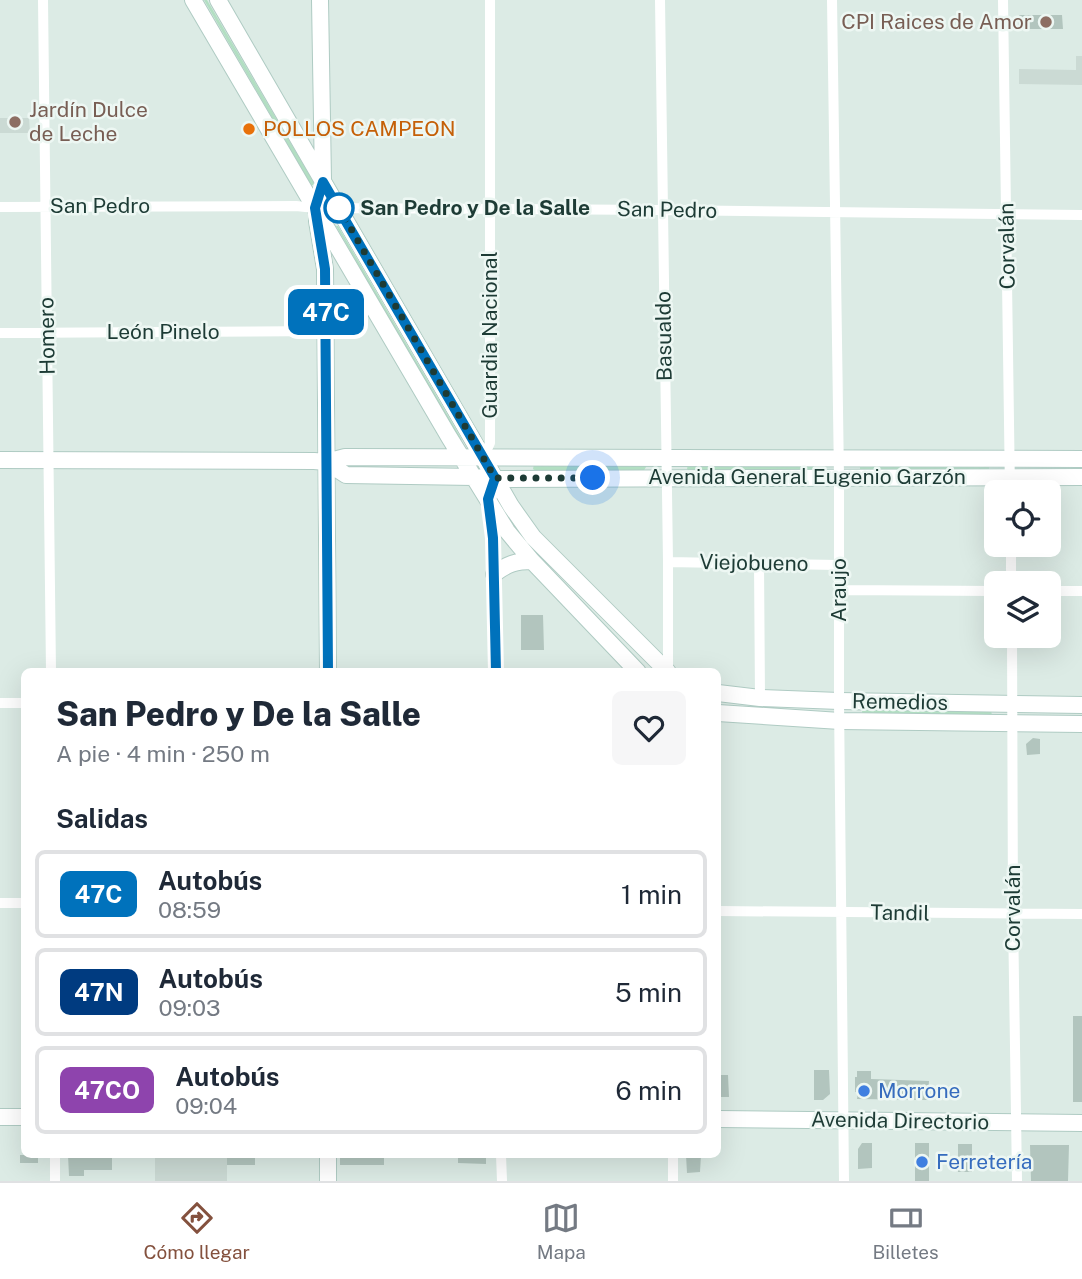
<!DOCTYPE html>
<html lang="es">
<meta charset="utf-8">
<style>
:root{--surface:#fff;--page:#f6f6f7;--text:#1f2937;--muted:#747a83;--line:#e0e1e3;--accent:#84513e}
body{margin:0;font-family:"Public Sans",sans-serif;background:var(--page);color:var(--text);height:100vh;display:flex;flex-direction:column;font-size:26px;white-space:nowrap}
*{box-sizing:border-box;margin:0}
p{font-size:23px;color:var(--muted)}
.icon{flex:none;width:38px;height:38px;fill:none;stroke:currentColor;stroke-width:2;stroke-linecap:round;stroke-linejoin:round}
.map{position:relative;flex:1;overflow:hidden}
.panel{position:absolute;left:21px;top:668px;width:700px;height:490px;display:flex;flex-direction:column;background:var(--surface);border-radius:10px;box-shadow:0 7px 28px #0002}
.panel>*{flex:none}
.badge{padding:0 14px;border-radius:10px;font-size:24px;line-height:46px}
.controls{position:absolute;left:984px;top:480px;display:grid;gap:14px}
.controls a{display:grid;place-items:center;width:77px;height:77px;border-radius:10px;background:var(--surface);box-shadow:0 7px 28px #0002;font-size:35px}
.you{position:absolute;width:35px;height:35px;margin:-18px;border:5px solid #fff;border-radius:50%;background:#1a73e8;box-shadow:0 0 0 10px #1a73e833}
.map>.badge{position:absolute;translate:-50% -50%;box-shadow:0 0 0 4px #fff}
h2{padding:0 35px;font-size:26px;line-height:63px}
.round{display:grid;place-items:center;flex:none;width:74px;height:74px;border-radius:10px;background:var(--page)}
.head{display:flex;align-items:center;justify-content:space-between;height:119px;padding:0 35px}
h1{font-size:33px;font-weight:800;line-height:52px}
ul{padding:0;list-style:none}
li{display:flex;align-items:center;gap:21px;height:88px;margin:0 14px 10px;padding:0 21px;border:4px solid var(--line);border-radius:10px}
li div{flex:1}
li b{display:block;font-size:26px}
li em{font-style:normal}
li .badge{min-width:77px;font-weight:700;text-align:center}
.dock{display:flex;justify-content:space-around;align-items:center;height:98px;border-top:2px solid var(--line);background:var(--surface);font-size:19px;color:var(--muted)}
.dock a{display:grid;justify-items:center;gap:4px}
.dock .current{color:var(--accent)}
.map>svg:first-child{display:block}
</style>
<div class="map">
<svg width="1082" height="1181" viewBox="0 0 1082 1181">
<rect width="100%" height="100%" fill="#dcebe5"/>
<!-- built -->
<path fill="#cbdad4" d="M1076,56H1082V85L1019,84V69L1076,70Z
M0,118H29L30,133H0Z
M155,1155H227V1181H155Z"/>
<!-- green -->
<path fill="#b2dfc2" d="M204,0H207L314,183L313,185H311Z
M336,226H338L462,440H458Z
M534,464H645L646,467L643,472L536,471L533,469Z
M688,464L815,465L816,468L813,472H690L687,469Z
M860,466L989,467V470L863,472L860,470Z
M863,708L991,711L992,715L990,718L864,715L862,712Z"/>
<!-- building -->
<path fill="#b2c5be" d="M1019,15H1062L1063,29H1018Z
M521,615H543L544,650H521Z
M1033,738L1040,739V754L1027,755L1026,744Z
M1073,1016H1082V1102H1073Z
M814,1070H829L830,1094L823,1100H814Z
M857,1071H871V1079L929,1081L928,1100L857,1099L858,1092H855V1077H857Z
M718,1075H728L729,1097H718Z
M862,1143H872V1168L858,1169V1149Z
M915,1143H929V1181H915Z
M958,1144H972V1172H958Z
M1030,1145H1069L1068,1181H1031Z
M20,1155H38V1163H20Z
M68,1155H112V1170H84V1176H69Z
M227,1155H255V1165H227Z
M340,1155H384V1165H340Z
M458,1155H486V1164L458,1163Z
M686,1155H701L700,1172L687,1173Z"/>
<g fill="none" stroke-linecap="round" stroke-linejoin="round">
<defs>
<path id="secondary" d="M193,0L449,437L507,531L532,561L638,672
M218,0L511,506L533,537L668,672
M320,0L323,180
M317,221L325,269L328,672
M0,460L314,461L326,462L345,457L1082,459
M326,462L346,475L474,477L495,479L1082,477
M494,574C507,564 516,561 532,561
M718,693L760,698L839,701L1082,705
M718,713L840,721L1082,724
M0,1117H24
M718,1119L1082,1123
M328,1155V1181"/>
</defs>
<!-- secondary casing -->
<use href="#secondary" stroke="#afcbc3" stroke-width="18"/>
<!-- street -->
<path stroke="#fff" stroke-width="10" d="M43,0L51,672
M660,0L668,562V672
M832,0L839,477V701L844,1181
M1003,0L1010,492
M0,207L296,206L315,208L662,210L1082,215
M0,333L327,331
M483,458L490,443V0
M489,507L493,538L496,672
M1011,544V583
M668,562L839,565
M759,563L760,698
M840,590L996,591
M1048,591H1082
M1012,635L1013,914L1017,1181
M0,703H24
M0,903H24
M718,911L1082,914
M55,1155V1181
M501,1155L502,1181
M673,1155V1181"/>
<!-- secondary -->
<use href="#secondary" stroke="#fff" stroke-width="16"/>
</g>
<g fill="none" stroke-linecap="round" stroke-linejoin="round">
<defs>
<path id="line" d="M328,672L325,269L315,208L323,182L495,478L488,499L493,538L496,672"/>
</defs>
<!-- line casing -->
<use href="#line" stroke="#fff" stroke-width="16"/>
<!-- line -->
<use href="#line" stroke="#0072bc" stroke-width="10"/>
<!-- walk -->
<path stroke="#1d3b35" stroke-width="7" stroke-dasharray="0 12.6" d="M339,208L495,478H593"/>
</g>
<!-- markers -->
<g fill="#8d6e63" stroke="#edf7f3" stroke-width="2.5">
<circle cx="1046" cy="22" r="7"/>
<circle cx="15" cy="122" r="7"/>
</g>
<circle fill="#e8710a" stroke="#edf7f3" stroke-width="2.5" cx="249" cy="129" r="7"/>
<circle fill="#fff" stroke="#0072bc" stroke-width="3.5" cx="339" cy="208" r="14"/>
<g fill="#3f7fe0" stroke="#edf7f3" stroke-width="2.5">
<circle cx="864" cy="1091" r="7"/>
<circle cx="922" cy="1162" r="7"/>
</g>
<g text-anchor="middle" stroke-width="5" stroke-linejoin="round" paint-order="stroke">
<!-- education labels -->
<g font-size="21" fill="#785e54" stroke="#edf7f3" text-anchor="end">
<text x="1032" y="29">CPI Raices de Amor</text>
<text x="29" y="117" text-anchor="start">Jardín Dulce<tspan x="29" dy="24">de Leche</tspan></text>
</g>
<!-- food labels -->
<g font-size="21" fill="#c56008" stroke="#edf7f3" text-anchor="start">
<text x="263" y="136">POLLOS CAMPEON</text>
</g>
<!-- street labels -->
<g font-size="21" fill="#1d3b35" stroke="#edf7f3">
<text x="100" y="213">San Pedro</text>
<text transform="translate(667 210) rotate(1)" y="7">San Pedro</text>
<text transform="translate(1007 246) rotate(-91)" y="7">Corvalán</text>
<text x="163" y="339">León Pinelo</text>
<text transform="translate(490 335) rotate(-90)" y="7">Guardia Nacional</text>
<text transform="translate(47 336) rotate(-91)" y="7">Homero</text>
<text transform="translate(664 336) rotate(-91)" y="7">Basualdo</text>
<text x="807" y="484">Avenida General Eugenio Garzón</text>
<text transform="translate(754 563) rotate(1)" y="7">Viejobueno</text>
<text transform="translate(839 590) rotate(-90)" y="7">Araujo</text>
<text transform="translate(900 702) rotate(1)" y="7">Remedios</text>
<text transform="translate(1013 908) rotate(-90)" y="7">Corvalán</text>
<text transform="translate(900 913) rotate(1)" y="7">Tandil</text>
<text transform="translate(900 1121) rotate(1)" y="7">Avenida Directorio</text>
</g>
<!-- stop labels -->
<g font-size="21" font-weight="bold" fill="#1d3b35" stroke="#edf7f3" text-anchor="start">
<text x="360" y="215">San Pedro y De la Salle</text>
</g>
<!-- shop labels -->
<g font-size="21" fill="#366cbe" stroke="#edf7f3" text-anchor="start">
<text x="878" y="1098">Morrone</text>
<text x="936" y="1169">Ferretería</text>
</g>
</g>
</svg>
<div class="controls">
<a><svg class="icon" aria-label="locate" viewBox="0 0 24 24"><circle cx="12" cy="12" r="6"/><path d="M12 2v4M12 18v4M2 12h4M18 12h4"/></svg></a>
<a><svg class="icon" aria-label="layers" viewBox="0 0 24 24"><path d="M12 4l9 5-9 5-9-5zM3 14l9 5 9-5"/></svg></a>
</div>
<div class="you" style="left:593px;top:478px"></div>
<b class="badge" style="left:326px;top:312px;background:#0072bc;color:#fff">47C</b>
<section class="panel">
<div class="head"><div><h1>San Pedro y De la Salle</h1><p>A pie · 4 min · 250 m</p></div><a class="round"><svg class="icon" aria-label="heart" viewBox="0 0 24 24"><path d="M12 20l-8-8c-3-5 5-10 8-4 3-6 11-1 8 4z"/></svg></a></div>
<h2>Salidas</h2>
<ul>
<li><span class="badge" style="background:#0072bc;color:#fff">47C</span><div><b>Autobús</b><p>08:59</p></div><em>1 min</em></li>
<li><span class="badge" style="background:#003b80;color:#fff">47N</span><div><b>Autobús</b><p>09:03</p></div><em>5 min</em></li>
<li><span class="badge" style="background:#8e44ad;color:#fff">47CO</span><div><b>Autobús</b><p>09:04</p></div><em>6 min</em></li>
</ul>
</section>
</div>
<nav class="dock">
<a class="current"><svg class="icon" aria-label="directions" viewBox="0 0 24 24"><path d="M12 3l9 9-9 9-9-9zM9 14v-3h6M13 9l2 2-2 2"/></svg>Cómo llegar</a>
<a><svg class="icon" aria-label="map" viewBox="0 0 24 24"><path d="M3 6l6-2 6 2 6-2v14l-6 2-6-2-6 2zM9 4v14M15 6v14"/></svg>Mapa</a>
<a><svg class="icon" aria-label="tickets" viewBox="0 0 24 24"><path d="M3 7h18v10H3zM15 7v10"/></svg>Billetes</a>
</nav>
